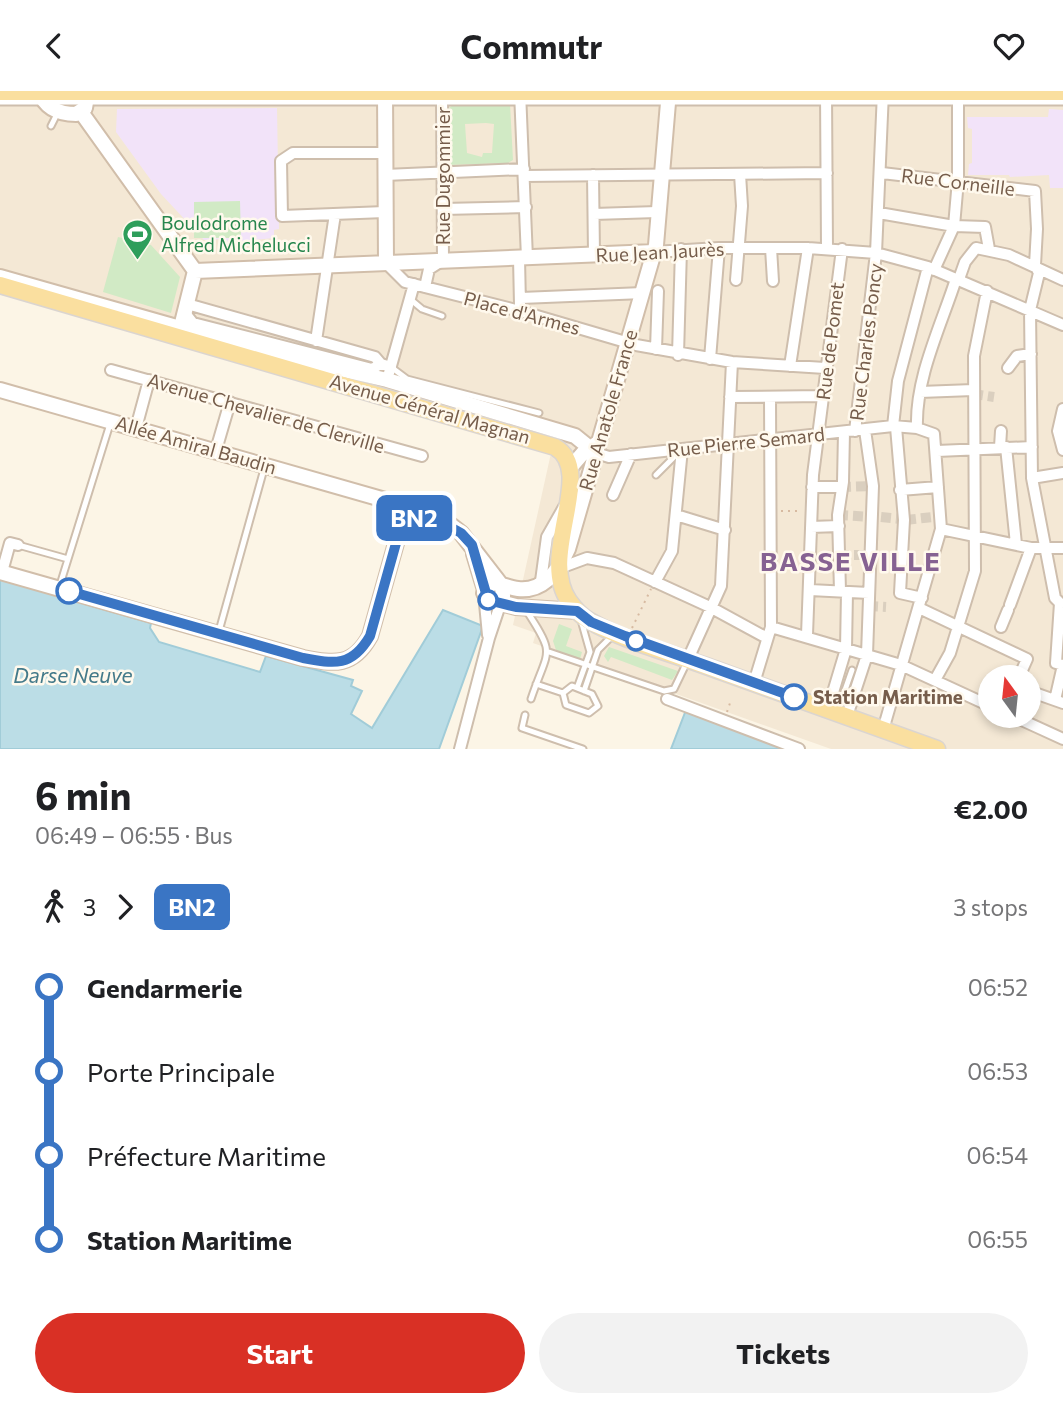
<!DOCTYPE html>
<meta charset="utf-8">
<style>
:root{--surface:#fff;--page:#f2f2f2;--text:#202124;--muted:#757577;--accent:#d93025}
body{margin:0;font-family:Commissioner,sans-serif;background:var(--page);color:var(--text);height:100vh;display:flex;flex-direction:column;font-size:26px;white-space:nowrap}
*{box-sizing:border-box;margin:0}
p{font-size:23px;color:var(--muted)}
.icon{flex:none;width:38px;height:38px;fill:none;stroke:currentColor;stroke-width:2;stroke-linecap:round;stroke-linejoin:round}
.map{position:relative;height:658px;overflow:hidden}
.details{display:flex;flex-direction:column;background:var(--surface);flex:1}
.details>*{flex:none}
.badge{padding:0 14px;border-radius:10px;font-size:24px;line-height:46px}
.needle{width:46px;rotate:345deg}
.fabs{position:absolute;left:978px;top:574px;display:grid;gap:14px}
.fabs a{display:grid;place-items:center;width:63px;height:63px;border-radius:50%;background:var(--surface);box-shadow:0 4px 10px #0003;font-size:35px}
.map>.badge{position:absolute;translate:-50% -50%;box-shadow:0 0 0 4px #fff}
.legs{display:flex;align-items:center;gap:10px;height:77px;padding:0 35px;font-size:23px}
.legs p{margin-inline-start:auto}
.headline{display:flex;align-items:center;justify-content:space-between;height:119px;padding:0 35px}
h1{font-size:38px;font-weight:700;line-height:52px}
.action{display:flex;gap:14px;margin-top:auto;padding:14px 35px}
.action a{flex:1;height:80px;border-radius:42px;background:var(--accent);color:#fff;font-size:28px;font-weight:700;line-height:80px;text-align:center}
.action a+a{background:var(--page);color:var(--text)}
ul{padding:0 35px;list-style:none}
li{display:flex;align-items:center;gap:24px;height:84px;font-size:26px}
li i{display:grid;place-items:center;width:10px;height:100%;margin:0 9px;background:currentColor}
li i::after{content:'';width:18px;height:18px;margin:-9px;border:5px solid;border-radius:50%;background:var(--surface)}
li p{margin-inline-start:auto}
li:first-child i{background:linear-gradient(#0000 50%,currentColor 0)}
li:last-child i{background:linear-gradient(currentColor 50%,#0000 0)}
header{display:flex;justify-content:space-between;align-items:center;height:91px;padding:0 35px;background:var(--surface);font-size:32px;font-weight:700}
.map>svg:first-child{display:block}
</style>
<header><svg class="icon" aria-label="back" viewBox="0 0 24 24"><path d="M15 5l-7 7 7 7"/></svg>Commutr<svg class="icon" aria-label="heart" viewBox="0 0 24 24"><path d="M12 20l-8-8c-3-5 5-10 8-4 3-6 11-1 8 4z"/></svg></header>
<div class="map">
<svg width="1063" height="658" viewBox="0 0 1063 658">
<rect width="100%" height="100%" fill="#fcf5e6"/>
<!-- residential -->
<path fill="#f4e8d5" fill-rule="evenodd" d="M0,0H1063V658H831L533,552L536,542L513,534L551,362L0,202ZM990,586H1029V625H990Z"/>
<!-- education -->
<path fill="#f2e3f9" d="M277,17L279,138L274,139V147L223,152L222,148L204,149L161,103L116,41L117,18Z
M1049,18L1063,19V97H1050L1049,84L1010,86L1009,84H968L969,73L972,72V38L968,37L967,26H1048Z"/>
<!-- green -->
<path fill="#d1eac5" fill-rule="evenodd" d="M510,13L513,69L508,72L448,74L449,17L453,14ZM486,32L494,33L492,62H483L482,66L467,62L465,33Z
M240,110L241,147H194V111Z
M118,146L151,154L180,186L171,222L103,201Z
M559,533L572,538L566,555L582,561L580,568L557,562L553,550Z
M609,556L678,580L672,589L611,566L608,571L604,565Z"/>
<!-- water -->
<path fill="#bbdde6" stroke="#a1ccd8" stroke-width="2" d="M0,487L79,508L85,513L151,532L150,537L159,551L260,581L266,565L353,589L351,595L362,600L351,623L372,637L443,519L483,535L439,658H0Z
M686,619L792,658H671Z"/>
<g fill="none" stroke-linecap="round" stroke-linejoin="round">
<!-- street-tunnel -->
<path stroke="#dacfbf" stroke-width="10" stroke-dasharray="10 5" stroke-linecap="butt" d="M973,303L994,306
M841,396L873,395
M838,424L873,426
M881,426L901,428
M906,429L933,426
M839,464H871
M868,515L886,516"/>
<defs>
<path id="lane" d="M0,11H1063
M51,35L57,23
M410,208L422,218L442,225
M391,276L407,288L539,322
M656,384L680,360
M18,454L68,468
M59,497L110,333
M526,519C557,566 548,557 531,608
M219,540L264,378
M549,561L664,600L674,598L687,571
M536,593L563,602L566,614L589,622L598,615L592,603L572,595L563,602
M577,597L590,561L581,529
M584,600L598,559L611,546
M838,619L852,579
M525,624L522,637L583,658"/>
<path id="street" d="M520,1L527,167
M826,1L827,158
M384,62H293L281,70L282,125L385,121
M882,82L1035,100L1037,138L1035,174L1039,182L1030,219L1032,387L1055,507L1060,512
M385,84L524,78
M593,84L594,163
M524,85L827,82
M443,118L526,116
M879,122L954,135L985,136L989,158
M594,123L657,121
M771,157L773,190
M654,161L719,157H808L876,162L928,176L1063,234
M519,167L520,214
M386,172L405,191L520,220L636,254L732,271L825,277
M934,179L954,135L958,89V0
M959,188L965,171L976,157L1009,164L1063,189
M736,189L742,115L740,83
M425,196L429,178L443,169L442,1
M521,207L643,202
M187,213L375,266L381,273L391,276
M185,222L193,232L372,278L381,273
M316,250L335,123
M656,258L658,200
M678,264L681,158
M710,268L719,157
M790,275L808,157
M1008,277L1017,265L1031,263
M111,279L422,365
M389,282L414,193
M920,301L973,299
M730,306L823,305
M1063,318L1058,340L1063,359
M893,335L898,290L928,176
M896,336L904,429L900,502L922,507
M136,337L149,289
M917,337C915,287 941,235 956,188
M855,340L876,162L883,1
M1000,356L1001,340
M1006,356L1016,453
M216,359L230,311
M937,360L1032,356
M596,362L609,366L893,335L917,337L934,343L941,438L883,639
M1032,387L1063,382
M812,396H841
M900,399L938,396
M613,404L631,363
M676,424L725,439
M811,436L839,435
M941,438L1031,457H1063
M560,477L587,467L614,472L710,516L767,547
M2,481L10,452L18,454
M655,491L672,460L682,358
M536,495L541,490L547,446L564,416
M810,499L869,502
M840,500L838,424L843,391L844,341
M484,502L488,544
M1010,514L1031,457
M919,517L1027,568L1019,586
M771,536L901,574L990,615
M1001,536L1008,519
M807,544L813,384L842,158
M688,568L721,495L732,271
M935,589L950,562L975,480L974,265L987,200
M754,592L771,536L770,306
M1029,600L1063,612
M667,608L799,658
M1055,609L1063,574L1056,572L1060,512
M828,618L846,558L847,501
M847,625L867,564L873,395L865,339
M1013,625L1063,648
M460,658L489,547L502,508"/>
<path id="secondary" d="M39,0C45,17 58,23 76,23L85,17L88,0
M385,0L386,172
M81,21L195,180L181,236
M195,180L654,161
M0,186L258,259L387,289L575,345L596,362
M0,299L392,411L447,431L461,442L502,495L503,505L492,511
M570,377L583,362L599,351
M474,463L488,509L516,516L577,520
M0,481L303,567C335,573 353,576 370,545L400,438L411,428L427,423
M484,502L491,492C500,492 509,497 518,498C544,501 559,479 568,458L656,154L669,0"/>
<path id="primary" d="M0,1H1063
M0,194L555,356C597,380 537,465 569,510C574,517 580,524 588,529C624,550 667,561 706,575C783,603 860,630 937,658"/>
</defs>
<!-- lane casing -->
<use href="#lane" stroke="#cebead" stroke-width="9"/>
<!-- street casing -->
<use href="#street" stroke="#cebead" stroke-width="14"/>
<!-- secondary casing -->
<use href="#secondary" stroke="#d1beaa" stroke-width="18"/>
<!-- primary casing -->
<use href="#primary" stroke="#dbd5d0" stroke-width="19"/>
<!-- path -->
<path stroke="#d7baa1" stroke-width="2" stroke-dasharray="2 5" stroke-linecap="butt" d="M781,420H800
M632,537L651,498
M727,621L730,612"/>
<!-- lane -->
<use href="#lane" stroke="#fff" stroke-width="5"/>
<!-- street -->
<use href="#street" stroke="#fff" stroke-width="10"/>
<!-- secondary -->
<use href="#secondary" stroke="#fff" stroke-width="14"/>
<!-- primary -->
<use href="#primary" stroke="#fadf9f" stroke-width="16"/>
</g>
<g fill="none" stroke-linecap="round" stroke-linejoin="round">
<defs>
<path id="line-1" d="M69,500L303,567C335,573 352,576 370,545L400,438L411,428L427,423L461,442L472,454L488,509L516,516L577,520L591,531L625,545L794,606"/>
</defs>
<!-- line-1 casing -->
<use href="#line-1" stroke="#fff" stroke-width="16"/>
<!-- line-1 -->
<use href="#line-1" stroke="#3a75c4" stroke-width="10"/>
</g>
<!-- icons -->
<defs>
<symbol id="stadium-pin" viewBox="-11 -11 22 30"><path d="M0 17L-7.5 6A9.5 9.5 0 1 1 7.5 6Z" fill="#2e9e5b" stroke="#fff9ed"/><path d="M0-5a6.5 5 0 1 0 0 10a6.5 5 0 1 0 0-10ZM-3.5-1.8h7v3.6h-7Z" fill="#fff"/></symbol>
</defs>
<g fill-rule="evenodd">
<use href="#stadium-pin" x="120" y="126" width="35" height="47"/>
</g>
<!-- markers -->
<g fill="#fff" stroke="#3a75c4" stroke-width="3.5">
<circle cx="69" cy="500" r="12"/>
<circle cx="488" cy="509" r="9"/>
<circle cx="636" cy="550" r="9"/>
<circle cx="794" cy="606" r="12"/>
</g>
<g text-anchor="middle" stroke-width="5" stroke-linejoin="round" paint-order="stroke">
<!-- street labels -->
<g font-size="19" fill="#765d4b" stroke="#fff9ed">
<text transform="translate(443 85) rotate(-90)" y="7">Rue Dugommier</text>
<text transform="translate(958 91) rotate(7)" y="7">Rue Corneille</text>
<text transform="translate(660 161) rotate(-3)" y="7">Rue Jean Jaurès</text>
<text transform="translate(522 222) rotate(15)" y="7">Place d'Armes</text>
<text transform="translate(830 250) rotate(-83)" y="7">Rue de Pomet</text>
<text transform="translate(866 251) rotate(-83)" y="7">Rue Charles Poncy</text>
<text transform="translate(430 318) rotate(16)" y="7">Avenue Général Magnan</text>
<text transform="translate(608 319) rotate(-74)" y="7">Rue Anatole France</text>
<text transform="translate(266 322) rotate(16)" y="7">Avenue Chevalier de Clerville</text>
<text transform="translate(746 351) rotate(-6)" y="7">Rue Pierre Semard</text>
<text transform="translate(196 354) rotate(16)" y="7">Allée Amiral Baudin</text>
</g>
<!-- leisure labels -->
<g font-size="19" fill="#27864d" stroke="#fff9ed" text-anchor="start">
<text x="161" y="139">Boulodrome<tspan x="161" dy="22">Alfred Michelucci</tspan></text>
</g>
<!-- stop labels -->
<g font-size="19" font-weight="bold" fill="#765d4b" stroke="#fff9ed" text-anchor="start">
<text x="813" y="613">Station Maritime</text>
</g>
<!-- water labels -->
<g font-size="21" font-style="italic" fill="#447a8a" stroke="#fff9ed">
<text x="73" y="592">Darse Neuve</text>
</g>
<!-- district labels -->
<g font-size="26" font-weight="bold" letter-spacing="2" fill="#866292" stroke="#fff9ed">
<text x="851" y="480">BASSE VILLE</text>
</g>
</g>
</svg>
<div class="fabs">
<a><svg class="needle" viewBox="-14 -14 28 28"><path d="M0-13l5 13h-10z" fill="#e53935"/><path d="M0 13l5-13h-10z" fill="#757577"/></svg></a>
</div>
<b class="badge" style="left:414px;top:427px;background:#3a75c4;color:#fff">BN2</b>
</div>
<section class="details">
<div class="headline"><div><h1>6 min</h1><p>06:49 – 06:55 · Bus</p></div><b>€2.00</b></div>
<div class="legs"><svg class="icon" aria-label="walk" viewBox="0 0 24 24"><circle cx="13" cy="4" r="2"/><path d="M13 8l-2 6 4 7M11 14l-3 7M7 12l3-4h3l4 4"/></svg>3<svg class="icon" aria-label="forward" viewBox="0 0 24 24"><path d="M9 5l7 7-7 7"/></svg><b class="badge" style="background:#3a75c4;color:#fff">BN2</b><p>3 stops</p></div>
<ul>
<li><i style="color:#3a75c4"></i><b>Gendarmerie</b><p>06:52</p></li>
<li><i style="color:#3a75c4"></i><span>Porte Principale</span><p>06:53</p></li>
<li><i style="color:#3a75c4"></i><span>Préfecture Maritime</span><p>06:54</p></li>
<li><i style="color:#3a75c4"></i><b>Station Maritime</b><p>06:55</p></li>
</ul>
<div class="action"><a>Start</a><a>Tickets</a></div>
</section>
